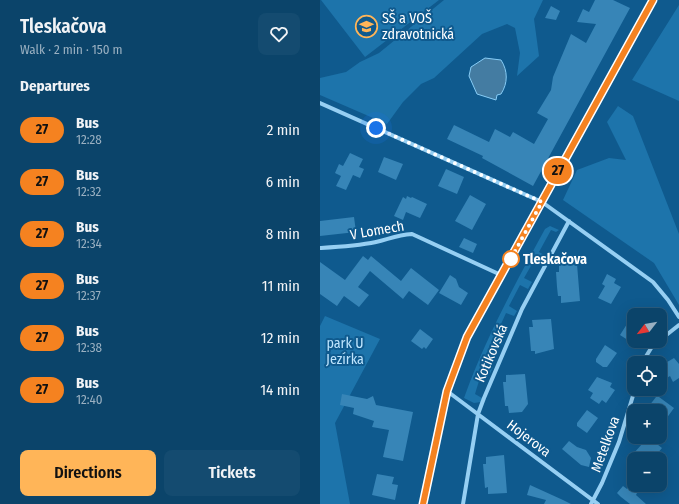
<!DOCTYPE html>
<meta charset="utf-8">
<style>
:root{--surface:#0b446a;--page:#144b70;--text:#f1f3f6;--muted:#9ab0c1;--line:#2b5c7e;--accent:#ffb558}
body{margin:0;font-family:"Fira Sans Condensed",sans-serif;background:var(--page);color:var(--text);height:100vh;display:flex;flex-direction:column;font-size:15px;white-space:nowrap}
*{box-sizing:border-box;margin:0}
p{font-size:13px;color:var(--muted)}
.icon{flex:none;width:22px;height:22px;fill:none;stroke:currentColor;stroke-width:2;stroke-linecap:round;stroke-linejoin:round}
.map{position:relative;flex:1;overflow:hidden}
.details{display:flex;flex-direction:column;background:var(--surface);width:320px}
.details>*{flex:none}
.badge{padding:0 8px;border-radius:13px;font-size:14px;line-height:26px}
.needle{width:26px;rotate:239deg}
.fabs{position:absolute;left:307px;top:308px;display:grid;gap:8px}
.fabs a{display:grid;place-items:center;width:40px;height:40px;border-radius:8px;background:var(--surface);box-shadow:0 4px 16px #0002,0 0 0 1px var(--line);font-size:20px}
.you{position:absolute;width:20px;height:20px;margin:-10px;border:3px solid #fff;border-radius:50%;background:#1a73e8;box-shadow:0 0 0 6px #1a73e833}
.map>.badge{position:absolute;translate:-50% -50%;box-shadow:0 0 0 2px #fff}
h2{padding:0 20px;font-size:15px;line-height:36px}
.round{display:grid;place-items:center;flex:none;width:42px;height:42px;border-radius:8px;background:var(--page)}
.head{display:flex;align-items:center;justify-content:space-between;height:68px;padding:0 20px}
h1{font-size:19px;font-weight:600;line-height:30px}
.primary-button{display:flex;gap:8px;margin-top:auto;padding:8px 20px}
.primary-button a{flex:1;height:46px;border-radius:8px;background:var(--accent);color:#111;font-size:16px;font-weight:600;line-height:46px;text-align:center}
.primary-button a+a{background:var(--page);color:var(--text)}
ul{padding:0;list-style:none}
li{display:flex;align-items:center;gap:12px;height:52px;padding:0 20px}
li div{flex:1}
li b{display:block;font-size:15px}
li em{font-style:normal}
li .badge{min-width:44px;font-weight:700;text-align:center}
main{display:flex;flex:1;min-height:0}
.map>svg:first-child{display:block}
</style>
<main>
<section class="details">
<div class="head"><div><h1>Tleskačova</h1><p>Walk · 2 min · 150 m</p></div><a class="round"><svg class="icon" aria-label="heart" viewBox="0 0 24 24"><path d="M12 20l-8-8c-3-5 5-10 8-4 3-6 11-1 8 4z"/></svg></a></div>
<h2>Departures</h2>
<ul>
<li><span class="badge" style="background:#f58220;color:#111">27</span><div><b>Bus</b><p>12:28</p></div><em>2 min</em></li>
<li><span class="badge" style="background:#f58220;color:#111">27</span><div><b>Bus</b><p>12:32</p></div><em>6 min</em></li>
<li><span class="badge" style="background:#f58220;color:#111">27</span><div><b>Bus</b><p>12:34</p></div><em>8 min</em></li>
<li><span class="badge" style="background:#f58220;color:#111">27</span><div><b>Bus</b><p>12:37</p></div><em>11 min</em></li>
<li><span class="badge" style="background:#f58220;color:#111">27</span><div><b>Bus</b><p>12:38</p></div><em>12 min</em></li>
<li><span class="badge" style="background:#f58220;color:#111">27</span><div><b>Bus</b><p>12:40</p></div><em>14 min</em></li>
</ul>
<div class="primary-button"><a>Directions</a><a>Tickets</a></div>
</section>
<div class="map">
<svg width="359" height="504" viewBox="0 0 359 504">
<rect width="100%" height="100%" fill="#0f5a8e"/>
<!-- green -->
<path fill="#1d74ab" d="M1,0H119L45,57Z
M124,0H223L214,19L219,56L197,76L200,53L195,28L187,24L162,34L114,78L101,84L83,102L67,124L0,95V78L26,72L40,62L59,53Z
M359,5V101L312,80Z
M298,106L313,116L359,234V305L334,263L243,200L257,170L289,158L306,160L287,122Z
M230,226L239,230L236,232L231,230L219,252L226,256L224,261L216,257L204,278L212,282L208,289L200,285L189,306L197,311L194,316L186,313L176,335L184,339L182,345L173,342L165,364L173,367L170,374L162,371L155,394L162,398L161,402L154,403L144,398C165,339 195,284 225,229Z
M5,316L60,339L15,423L30,504H0V326Z"/>
<!-- water -->
<path fill="#447ca2" stroke="#87cdf7" d="M165,58L181,60C188,71 188,83 181,94L177,95L176,100L157,94L149,76L151,67Z"/>
<!-- building -->
<path fill="#3785b7" d="M275,0H293L310,8L213,186L162,158L163,156L127,139L134,125L169,142L175,129L190,137L193,132L214,144L228,119L217,113L231,90L233,77L251,34L266,43L276,24L257,22L263,9L269,12Z
M231,6L240,11L236,20L225,18Z
M30,153L43,159L39,167L44,169L40,178L33,175L26,190L16,186L21,176L15,173L19,164L23,166Z
M64,157L83,164L76,180L58,172Z
M126,169L144,177L137,194L118,186Z
M150,195L166,204L152,230L135,221Z
M87,196L91,198L92,197L107,204L100,218L86,212L83,220L74,216L83,197L86,199Z
M34,217L36,232L0,236V221Z
M144,238L157,244L153,253L139,247Z
M43,256L48,260L51,256L81,281L91,268L119,290L108,305L89,291L83,299L50,271L38,287L49,295L39,307L24,296L17,306L0,294V262L25,280Z
M257,264L260,301L241,303V296H238L237,287L236,272H239V265Z
M287,274L296,279L294,283L301,287L291,304L278,298L285,286L282,284Z
M130,275L136,279L139,287L148,293L141,305L119,293Z
M314,313V344L300,335Z
M231,319L234,349L215,354V351H211L209,327H213L212,320Z
M100,329L113,339L106,349L104,347L102,349L91,341Z
M285,345L297,353L287,367H283L276,362V359Z
M354,358L359,364V378L353,382L350,376L345,379L340,370L344,367L342,365Z
M205,374L208,404L202,412L189,413L188,406H185L184,393L183,382H186V375Z
M277,377L292,383L290,387L295,390L286,403L282,400L279,404L270,398L273,393L268,390Z
M22,394L47,399L53,396L56,405L93,412L83,461L63,457L69,430L52,427L54,421L33,414L34,408L20,405Z
M336,397H339L354,408L346,419L340,414V411H335L329,406Z
M267,410L278,418L267,433L257,426V423Z
M329,438L342,448L336,455L333,453L328,459H322L314,453L322,444L324,445Z
M249,441L257,447L266,450L271,458L269,467L261,465L242,449Z
M184,455L187,493L168,494V487L165,488L163,464H166V457Z
M57,474L74,477L72,484L78,485L75,500L52,495Z
M210,485L243,500L251,504H224L226,500L207,495Z
M303,486L307,489L309,486L317,493L316,495L326,504H310L301,497L297,493Z"/>
<g fill="none" stroke-linecap="round" stroke-linejoin="round">
<!-- minor -->
<path stroke="#96cff3" stroke-width="4" d="M0,103L222,202L333,282L348,300L359,317
M0,248C18,247 37,246 56,242C69,239 77,235 92,234L181,275
M340,340L359,325
M322,363L333,345L338,341
M127,391L278,504
M103,504L127,391L147,337L333,0
M143,504L158,414L164,398L202,309L249,221
M271,504L282,483L299,442L315,389"/>
</g>
<g fill="none" stroke-linecap="round" stroke-linejoin="round">
<defs>
<path id="line" d="M103,504L127,391L147,337L333,0"/>
</defs>
<!-- line casing -->
<use href="#line" stroke="#fff" stroke-width="9"/>
<!-- line -->
<use href="#line" stroke="#f58220" stroke-width="6"/>
<!-- walk -->
<path stroke="#fff" stroke-width="4" stroke-dasharray="0 7.2" d="M56,128L222,202L188,264L191,259"/>
</g>
<!-- icons -->
<defs>
<symbol id="school-ring" viewBox="-11 -11 22 22"><circle r="9.5" fill="#0f5a8e" stroke="#ffb558" stroke-width="1.5"/><path d="M0-5L7-2L0 1L-7-2ZM-4 1L0 2.5L4 1V4Q0 6-4 4Z" fill="#ffb558"/></symbol>
</defs>
<g fill-rule="evenodd">
<use href="#school-ring" x="34" y="14" width="25" height="25"/>
</g>
<!-- markers -->
<circle fill="#fff" stroke="#f58220" stroke-width="2" cx="191" cy="259" r="8"/>
<g text-anchor="middle" stroke-width="4" stroke-linejoin="round" paint-order="stroke">
<!-- poi labels -->
<g font-size="14" fill="#fff" stroke="#0f5a8e" text-anchor="start">
<text x="62" y="23">SŠ a VOŠ<tspan x="62" dy="16">zdravotnická</tspan></text>
</g>
<!-- street labels -->
<g font-size="14" fill="#fff" stroke="#0f5a8e">
<text transform="translate(57 230) rotate(-10)" y="5">V Lomech</text>
<text transform="translate(171 353) rotate(-67)" y="5">Kotikovská</text>
<text transform="translate(209 438) rotate(37)" y="5">Hojerova</text>
<text transform="translate(285 444) rotate(-70)" y="5">Metelkova</text>
</g>
<!-- stop labels -->
<g font-size="14" font-weight="bold" fill="#fff" stroke="#0f5a8e" text-anchor="start">
<text x="203" y="264">Tleskačova</text>
</g>
<!-- park labels -->
<g font-size="14" fill="#bee5fe" stroke="#0f5a8e">
<text x="25" y="348">park U<tspan x="25" dy="16">Jezírka</tspan></text>
</g>
</g>
</svg>
<div class="fabs">
<a><svg class="needle" viewBox="-14 -14 28 28"><path d="M0-13l5 13h-10z" fill="#e53935"/><path d="M0 13l5-13h-10z" fill="#9ab0c1"/></svg></a>
<a><svg class="icon" aria-label="locate" viewBox="0 0 24 24"><circle cx="12" cy="12" r="6"/><path d="M12 2v4M12 18v4M2 12h4M18 12h4"/></svg></a>
<a>+</a>
<a>−</a>
</div>
<div class="you" style="left:56px;top:128px"></div>
<b class="badge" style="left:238px;top:171px;background:#f58220;color:#111">27</b>
</div>
</main>
